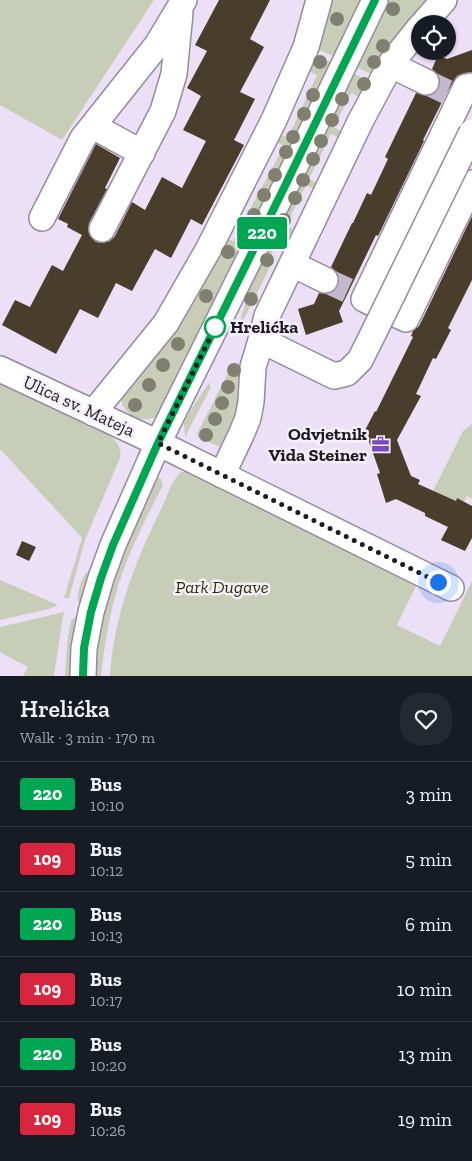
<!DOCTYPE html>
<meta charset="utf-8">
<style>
:root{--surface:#171b24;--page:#242831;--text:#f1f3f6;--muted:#9ea1a6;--line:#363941}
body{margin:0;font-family:"Zilla Slab",serif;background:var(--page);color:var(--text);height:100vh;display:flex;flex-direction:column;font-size:19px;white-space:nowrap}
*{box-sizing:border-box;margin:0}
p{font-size:16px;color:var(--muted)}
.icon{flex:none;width:28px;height:28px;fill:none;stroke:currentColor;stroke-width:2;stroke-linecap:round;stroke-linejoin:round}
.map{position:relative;height:676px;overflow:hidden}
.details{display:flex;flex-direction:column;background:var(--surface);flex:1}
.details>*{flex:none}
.badge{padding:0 10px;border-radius:4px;font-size:18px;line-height:32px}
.fabs{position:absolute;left:411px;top:15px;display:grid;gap:10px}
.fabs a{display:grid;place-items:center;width:45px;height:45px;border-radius:50%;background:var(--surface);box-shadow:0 1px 4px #0004;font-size:25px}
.you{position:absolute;width:25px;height:25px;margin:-12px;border:4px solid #fff;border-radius:50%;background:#1a73e8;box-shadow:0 0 0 8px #1a73e833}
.map>.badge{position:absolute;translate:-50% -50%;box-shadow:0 0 0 2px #fff}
.round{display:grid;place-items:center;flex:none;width:52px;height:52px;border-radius:20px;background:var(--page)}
.head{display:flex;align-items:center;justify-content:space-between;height:85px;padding:0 20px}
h1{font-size:24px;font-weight:600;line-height:38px}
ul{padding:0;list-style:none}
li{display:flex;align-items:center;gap:15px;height:65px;padding:0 20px;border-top:1px solid var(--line)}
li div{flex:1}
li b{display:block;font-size:19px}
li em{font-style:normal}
li .badge{min-width:55px;font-weight:700;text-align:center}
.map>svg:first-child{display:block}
</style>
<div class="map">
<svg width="472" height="676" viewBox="0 0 472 676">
<rect width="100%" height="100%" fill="#ece0f7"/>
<!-- green -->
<path fill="#c8cdb8" d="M0,0H154L62,140L0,105Z
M328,0H361L344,37L336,57L314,48Z
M388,0H431L375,76L354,66L366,45Z
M312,54L333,64L161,413C144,427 123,417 120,396L224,238L233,241L284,146L274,141L278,134L288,138L317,75L308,71Z
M350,72L372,82L361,98L351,93L334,127L344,133L342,139L331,134L309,179L319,184L316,190L306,185L286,225L296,231L293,237L283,232L270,257L274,259L240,327H238L254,275Z
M233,363L242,367L236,414L224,445L220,447L198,437L197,434Z
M0,382L109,435C118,443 121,445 120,458L85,540L69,598H64L82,538L0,449Z
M209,383L211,387L185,437L184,423L191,409Z
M472,424V499L467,496L464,502L457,498L456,501L433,491L463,431Z
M181,472H185L190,473L417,584L397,625L440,646L472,581V676H110C114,614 136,560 163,505C167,496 173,478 181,472Z
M158,477L161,479L163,485C145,521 125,558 115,597C108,623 104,650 101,676H92L94,653L111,580L155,481Z
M86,572H88L91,573L82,606L80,605L77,598L81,582Z
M0,580L58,605L49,609L0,620Z
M64,612L62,623L54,676H23L28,667L0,652V627Z
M76,616H80L72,676H65L68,635L71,621Z"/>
<!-- building -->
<path fill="#493d2c" d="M219,0H270L250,39L264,47L240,92L255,99L234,140L244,145L202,225L191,219L171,258L155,249L132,291L116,283L98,318L80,309L56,354L2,325L15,300L30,307L52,265L63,271L82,235L67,227L68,224L58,219L96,144L120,158L105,188L107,189L89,223L88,230L90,236L96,242L103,243L110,241L115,236L132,202L145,210L162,177L182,188L206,141L183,130L201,96L187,88L207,51L195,45Z
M472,50V72L464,73L457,76L447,92L423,140L424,141L378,236L376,235L345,299L339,311L343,322L306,335L298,309L314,304L319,293L327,294L333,292L338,287L339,278L337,272L331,267L352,223H353L367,193L371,195L388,159L385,157L416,93L428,96L434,94L439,88L440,81L438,74L432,69L438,55L447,59Z
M472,216V280L448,328L451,330L436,359L433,358L416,394L421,396L397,440L411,476L420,480L418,484L456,501L457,498L472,506V538L465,551L441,540L448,527L425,516V513L396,499L386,503L377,474L380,473L369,442L361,438L375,411L376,412L413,337L411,336L413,331L419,326L424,316Z
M22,541L36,547L29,561L16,555Z"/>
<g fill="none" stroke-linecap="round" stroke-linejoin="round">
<!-- minor-tunnel -->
<path stroke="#c3b8cc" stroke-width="25" stroke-dasharray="25 12" stroke-linecap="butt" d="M426,82L447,92
M325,280L349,291"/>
<defs>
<path id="minor" d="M423,24L444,0
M391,65L426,82
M93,126L142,153
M42,218L83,138L157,45L184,0
M102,229L163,111L174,74L180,13
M292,264L325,280
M364,299L466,87L472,86
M366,300L406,319L472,183
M261,340L267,316L361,120L392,62L420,27
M0,369L158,443L451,588
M93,413L166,323L208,250L274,120L306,47L319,0
M222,475L241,435L248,418L251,402L253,367L261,340L334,376L347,373L360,360L374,332
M83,676L84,648L91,612L101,578L113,545L158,443L283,191L375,0"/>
</defs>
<!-- minor casing -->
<use href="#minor" stroke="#958a9f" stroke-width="28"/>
<!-- minor -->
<use href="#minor" stroke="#fff" stroke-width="25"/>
<defs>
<path id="minor-bridge" d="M374,332L472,132"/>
</defs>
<!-- minor-bridge casing -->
<use href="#minor-bridge" stroke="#958a9f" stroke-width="28" stroke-linecap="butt"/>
<!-- minor-bridge -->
<use href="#minor-bridge" stroke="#fff" stroke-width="25"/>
</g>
<!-- trees -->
<g fill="#817f6f">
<circle cx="393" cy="9" r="7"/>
<circle cx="337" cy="19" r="7"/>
<circle cx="383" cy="46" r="7"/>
<circle cx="320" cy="62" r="7"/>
<circle cx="374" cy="62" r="7"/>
<circle cx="364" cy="84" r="7"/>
<circle cx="313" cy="95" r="7"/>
<circle cx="342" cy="99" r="7"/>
<circle cx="304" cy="114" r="7"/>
<circle cx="332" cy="120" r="7"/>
<circle cx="293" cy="137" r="7"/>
<circle cx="321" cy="141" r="7"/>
<circle cx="286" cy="152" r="7"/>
<circle cx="313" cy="159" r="7"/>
<circle cx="275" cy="175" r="7"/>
<circle cx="303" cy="180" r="7"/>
<circle cx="264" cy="195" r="7"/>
<circle cx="295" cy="198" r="7"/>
<circle cx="254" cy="215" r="7"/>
<circle cx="284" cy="220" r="7"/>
<circle cx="244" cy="233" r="7"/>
<circle cx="274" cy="239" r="7"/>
<circle cx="228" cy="252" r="7"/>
<circle cx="267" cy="260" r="7"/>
<circle cx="206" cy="296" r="7"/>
<circle cx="251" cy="299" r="7"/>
<circle cx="178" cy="344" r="7"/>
<circle cx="163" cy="365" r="7"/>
<circle cx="234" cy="370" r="7"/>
<circle cx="149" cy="385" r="7"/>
<circle cx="228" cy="387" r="7"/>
<circle cx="222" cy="403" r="7"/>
<circle cx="135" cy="405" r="7"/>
<circle cx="215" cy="419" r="7"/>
<circle cx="206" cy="435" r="7"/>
</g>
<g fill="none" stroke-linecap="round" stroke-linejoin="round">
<defs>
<path id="line" d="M83,676L84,648L91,612L101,578L113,545L158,443L283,190L375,0"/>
</defs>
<!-- line casing -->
<use href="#line" stroke="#fff" stroke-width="11"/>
<!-- line -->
<use href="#line" stroke="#00a651" stroke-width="8"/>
<!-- walk -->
<path stroke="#1e1a22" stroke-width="5" stroke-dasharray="0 9" d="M215,327L218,322L158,443L438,582"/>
</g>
<!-- icons -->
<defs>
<symbol id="office-bare" viewBox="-9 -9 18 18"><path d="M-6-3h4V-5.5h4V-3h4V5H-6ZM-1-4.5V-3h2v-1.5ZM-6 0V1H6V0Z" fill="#7949c1" stroke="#f6f0fd" stroke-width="2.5" paint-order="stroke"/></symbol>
</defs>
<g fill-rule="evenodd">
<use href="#office-bare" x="368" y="432" width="25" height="25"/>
</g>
<!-- markers -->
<circle fill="#fff" stroke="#00a651" stroke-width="2.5" cx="215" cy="327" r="10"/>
<g text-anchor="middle" stroke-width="5" stroke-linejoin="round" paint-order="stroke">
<!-- stop labels -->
<g font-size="18" font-weight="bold" fill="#1e1a22" stroke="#f6f0fd" text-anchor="start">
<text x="230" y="333">Hrelićka</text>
</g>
<!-- street labels -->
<g font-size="18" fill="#1e1a22" stroke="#f6f0fd">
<text transform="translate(79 406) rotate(25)" y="6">Ulica sv. Mateja</text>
</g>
<!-- poi labels -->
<g font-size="18" font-weight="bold" fill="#1e1a22" stroke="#f6f0fd" text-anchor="end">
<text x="367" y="440">Odvjetnik<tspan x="367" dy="21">Vida Steiner</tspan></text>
</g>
<!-- park labels -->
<g font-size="18" font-style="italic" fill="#292f00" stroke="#f6f0fd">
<text x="222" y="593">Park Dugave</text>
</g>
</g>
</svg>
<div class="fabs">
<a><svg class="icon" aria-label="locate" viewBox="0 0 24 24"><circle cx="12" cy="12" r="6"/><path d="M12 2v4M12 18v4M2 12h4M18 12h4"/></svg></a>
</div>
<div class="you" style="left:438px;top:582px"></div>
<b class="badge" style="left:262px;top:233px;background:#00a651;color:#fff">220</b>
</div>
<section class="details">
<div class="head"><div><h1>Hrelićka</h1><p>Walk · 3 min · 170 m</p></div><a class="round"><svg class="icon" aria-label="heart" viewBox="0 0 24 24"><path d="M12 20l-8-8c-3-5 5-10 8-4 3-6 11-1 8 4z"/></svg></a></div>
<ul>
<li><span class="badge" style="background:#00a651;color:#fff">220</span><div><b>Bus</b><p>10:10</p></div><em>3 min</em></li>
<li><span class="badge" style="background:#d7263d;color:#fff">109</span><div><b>Bus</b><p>10:12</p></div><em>5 min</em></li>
<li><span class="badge" style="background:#00a651;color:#fff">220</span><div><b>Bus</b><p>10:13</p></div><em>6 min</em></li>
<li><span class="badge" style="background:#d7263d;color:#fff">109</span><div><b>Bus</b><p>10:17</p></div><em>10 min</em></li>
<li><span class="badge" style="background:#00a651;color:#fff">220</span><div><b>Bus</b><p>10:20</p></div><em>13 min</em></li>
<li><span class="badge" style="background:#d7263d;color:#fff">109</span><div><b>Bus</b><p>10:26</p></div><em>19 min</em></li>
</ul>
</section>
